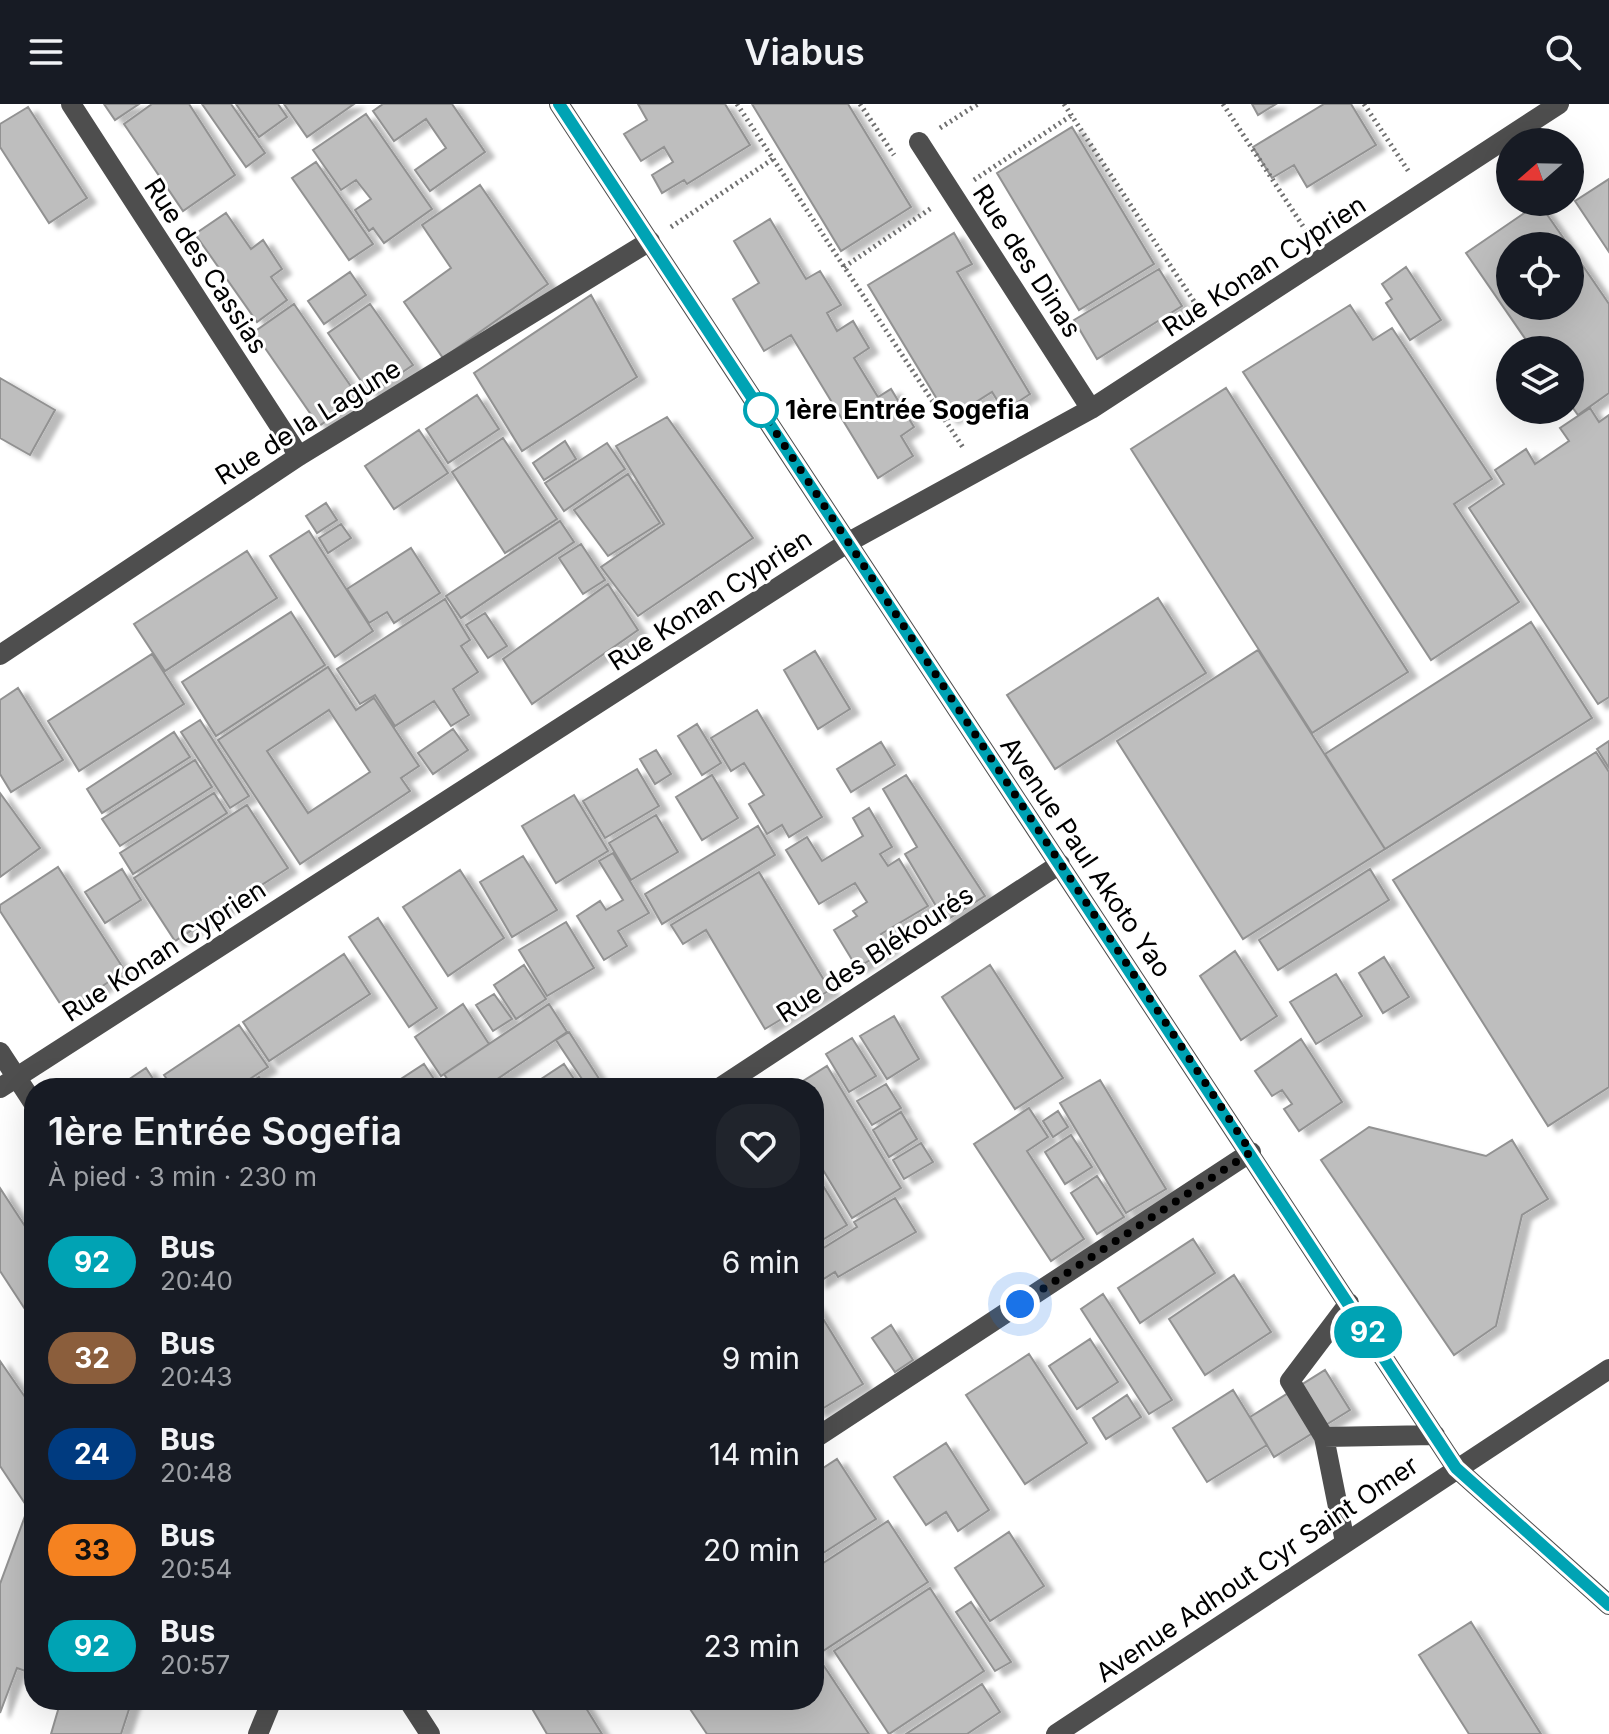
<!DOCTYPE html>
<html lang="fr">
<meta charset="utf-8">
<style>
:root{--surface:#171b24;--page:#20242c;--text:#f1f3f6;--muted:#9ea1a6}
body{margin:0;font-family:Inter,sans-serif;background:var(--page);color:var(--text);height:100vh;display:flex;flex-direction:column;font-size:30px;white-space:nowrap}
*{box-sizing:border-box;margin:0}
p{font-size:26px;color:var(--muted)}
.icon{flex:none;width:44px;height:44px;fill:none;stroke:currentColor;stroke-width:2;stroke-linecap:round;stroke-linejoin:round}
.map{position:relative;flex:1;overflow:hidden}
.sheet{position:absolute;left:24px;top:974px;width:800px;height:632px;display:flex;flex-direction:column;background:var(--surface);border-radius:32px;box-shadow:0 8px 32px #0002}
.sheet>*{flex:none}
.badge{padding:0 16px;border-radius:26px;font-size:28px;line-height:52px}
.needle{width:52px;rotate:250deg}
.buttons{position:absolute;left:1496px;top:24px;display:grid;gap:16px}
.buttons a{display:grid;place-items:center;width:88px;height:88px;border-radius:50%;background:var(--surface);box-shadow:0 8px 32px #0002;font-size:40px}
.you{position:absolute;width:40px;height:40px;margin:-20px;border:6px solid #fff;border-radius:50%;background:#1a73e8;box-shadow:0 0 0 12px #1a73e833}
.map>.badge{position:absolute;translate:-50% -50%;box-shadow:0 0 0 4px #fff}
.round{display:grid;place-items:center;flex:none;width:84px;height:84px;border-radius:32px;background:var(--page)}
.head{display:flex;align-items:center;justify-content:space-between;height:136px;padding:0 24px}
h1{font-size:38px;font-weight:600;line-height:60px}
ul{padding:0;list-style:none}
li{display:flex;align-items:center;gap:24px;height:96px;padding:0 24px}
li div{flex:1}
li b{display:block;font-size:30px}
li em{font-style:normal}
li .badge{min-width:88px;font-weight:700;text-align:center}
header{display:flex;justify-content:space-between;align-items:center;height:104px;padding:0 24px;background:var(--surface);font-size:36px;font-weight:600}
.map>svg:first-child{display:block}
</style>
<header><svg class="icon" aria-label="menu" viewBox="0 0 24 24"><path d="M4 6h16M4 12h16M4 18h16"/></svg>Viabus<svg class="icon" aria-label="search" viewBox="0 0 24 24"><circle cx="10" cy="10" r="6"/><path d="M15 15l6 6"/></svg></header>
<div class="map">
<svg width="1609" height="1630" viewBox="0 0 1609 1630">
<defs>
<filter id="shadow"><feDropShadow dx="9" dy="5" stdDeviation="2" flood-color="#0004"/></filter>
</defs>
<rect width="100%" height="100%" fill="#fff"/>
<!-- building -->
<path fill="#bebebe" stroke="#929292" stroke-width="2" fill-rule="evenodd" filter="url(#shadow)" d="M104,0H139L115,16Z
M152,0H189L235,71L183,107L124,20Z
M202,0H231L265,49L246,63Z
M236,0H278L287,13L259,33Z
M284,0H354L307,33Z
M383,0H452L485,48L430,87L415,66L446,44L426,15L394,37L373,7Z
M638,0H725L750,41L687,80L684,76L662,89L652,71L673,58L664,43L641,57L624,30L647,16Z
M752,0H848L911,103L841,147Z
M1252,0H1276L1258,11Z
M1324,0H1351L1376,41L1307,83L1294,61L1272,74L1253,43Z
M28,3L87,94L49,119L0,43V20Z
M366,10L432,105L384,139L373,124L369,127L355,106L371,95L356,76L341,86L313,46Z
M1072,23L1154,160L1079,206L997,69Z
M316,58L373,140L349,156L292,74Z
M1609,75V148L1575,97Z
M480,81L548,180L443,254L404,198L451,164L422,121Z
M1539,99L1569,142H1510V202H1570V143L1609,200V289L1578,311L1570,300V246H1533L1466,149Z
M226,109L251,145L263,136L282,165L271,173L287,196L257,218L195,130Z
M770,115L806,175L820,167L841,201L827,209L837,227L853,217L869,244L854,254L878,293L891,285L914,323L901,332L913,352L878,374L791,231L764,247L733,195L759,179L734,137Z
M954,129L972,160L957,168L1030,290L1004,307L992,288L949,315L868,181Z
M1406,163L1441,216L1410,236L1386,199L1392,195L1382,180Z
M1159,165L1182,202L1097,255L1074,216Z
M350,168L366,191L324,220L308,197Z
M591,191L637,273L522,347L474,269Z
M294,200L359,294L319,322L254,228Z
M370,200L413,261L370,290L328,229Z
M1350,201L1373,236L1392,224L1492,375L1454,400L1519,498L1431,556L1243,268Z
M0,274L55,306L30,351L0,334Z
M1226,284L1408,568L1312,629L1131,345Z
M477,291L499,325L448,359L426,325Z
M1590,304L1599,318L1609,311V593L1598,600L1469,404L1504,380L1495,366L1526,345L1535,360L1569,337L1560,324Z
M667,313L753,434L638,512L601,463L664,420L616,342Z
M419,326L448,369L394,405L365,362Z
M503,334L557,415L505,449L452,368Z
M565,337L576,355L544,376L533,359Z
M607,339L625,365L564,407L545,379Z
M628,370L660,419L608,452L574,406Z
M326,399L337,416L317,429L306,412Z
M560,417L574,438L461,514L446,492Z
M341,420L351,434L328,449L319,434Z
M309,427L373,527L335,553L270,452Z
M581,440L605,476L583,490L559,454Z
M411,444L440,489L394,519L387,508L369,519L347,485Z
M247,447L277,494L165,567L134,520Z
M608,480L638,526L532,600L503,555Z
M1158,494L1206,569L1055,665L1007,591Z
M445,495L470,536L461,542L478,568L453,585L469,611L451,622L434,597L395,622L375,591L360,600L337,565Z
M291,508L325,561L216,632L182,578Z
M485,509L507,542L488,554L466,521Z
M1531,518L1592,614L1385,745L1325,650Z
M1258,546L1385,745L1243,835L1117,637Z
M815,547L850,605L818,625L784,566Z
M152,550L184,600L79,667L48,617Z
M328,563L356,606L374,594L419,662L401,674L410,687L300,760L218,636ZM329,606L370,668L308,709L267,647Z
M18,584L63,656L11,688L0,670V596Z
M757,606L822,713L789,733L782,721L767,730L749,700L764,691L744,659L731,667L711,634Z
M200,616L249,692L230,704L181,628Z
M697,620L721,659L702,671L678,632Z
M453,625L468,646L433,670L418,649Z
M174,628L190,653L102,709L87,685Z
M1609,637V664L1597,645Z
M881,638L895,661L851,688L837,665Z
M656,646L671,670L655,680L640,655Z
M1596,648L1609,668V983L1548,1022L1393,776Z
M195,656L212,683L120,742L102,715Z
M637,665L659,702L605,734L583,697Z
M712,671L738,714L702,736L676,693Z
M906,671L985,792L945,817L905,750L917,743L883,685Z
M0,689L40,744L0,773Z
M214,689L227,709L133,770L120,749Z
M574,691L608,747L556,779L522,722Z
M247,701L288,764L175,837L134,774Z
M869,704L892,743L880,750L888,762L899,755L928,802L881,830L890,844L857,864L834,826L857,812L853,807L867,798L855,779L819,800L786,746L807,733L822,757L863,732L853,714Z
M656,711L678,748L631,776L609,739Z
M758,722L775,751L662,820L645,790Z
M613,749L649,809L618,827L627,842L604,856L577,812L600,797L606,806L623,796L599,757Z
M523,752L557,806L512,833L480,778Z
M58,763L125,867L65,907L0,807V801Z
M122,765L141,796L105,819L85,788Z
M1370,765L1389,796L1278,866L1259,836Z
M460,766L504,834L448,872L403,803Z
M759,768L830,886L765,925L706,826L683,840L671,821Z
M378,814L437,904L409,923L349,833Z
M566,818L594,864L547,892L519,846Z
M1235,847L1277,912L1241,936L1200,872Z
M344,850L370,890L269,957L243,918Z
M1384,853L1409,893L1383,909L1359,869Z
M524,861L546,895L516,915L494,881Z
M990,861L1063,974L1015,1005L942,893Z
M1336,870L1362,912L1316,940L1290,898Z
M494,890L512,915L493,927L476,901Z
M463,900L489,940L441,972L415,933Z
M549,900L567,928L484,984H453L444,970Z
M894,912L919,955L887,975L860,932Z
M239,921L268,963L236,984H173L164,971Z
M569,928L605,984H588L556,936Z
M852,934L876,972L849,988L826,950Z
M1301,935L1342,998L1299,1027L1284,1005L1292,1000L1282,986L1272,992L1255,967Z
M424,960L440,984H387Z
M564,960L580,984H538L535,979Z
M827,962L901,1084L852,1114L814,1051V984H792Z
M146,964L159,984H120L119,982Z
M259,973L266,984H243Z
M1100,976L1166,1085L1126,1109L1060,999Z
M886,980L901,1004L872,1021L857,997Z
M1029,1004L1048,1033L1027,1047L1084,1135L1051,1157L974,1040Z
M1058,1007L1068,1023L1053,1033L1043,1017Z
M901,1008L917,1035L889,1053L873,1026Z
M1369,1023L1486,1052L1512,1036L1548,1095L1522,1111L1496,1222L1454,1251L1321,1056Z
M1071,1031L1092,1063L1065,1080L1045,1048Z
M921,1039L933,1058L904,1075L893,1056Z
M814,1067L847,1121L814,1141Z
M1097,1072L1124,1113L1097,1130L1071,1089Z
M0,1084L34,1136V1219L0,1167Z
M895,1094L916,1128L838,1173L835,1168L817,1179L814,1154L819,1151L817,1148L857,1123L854,1118Z
M1193,1135L1215,1169L1140,1219L1118,1184Z
M1234,1171L1271,1228L1205,1271L1169,1215Z
M1103,1190L1172,1296L1149,1310L1081,1205Z
M814,1200L863,1280L817,1308L814,1304Z
M891,1221L913,1256L895,1268L872,1234Z
M1090,1235L1118,1278L1077,1305L1049,1262Z
M1029,1250L1087,1339L1025,1380L966,1291Z
M0,1257L34,1306V1400L28,1404L0,1362Z
M1325,1266L1350,1306L1274,1353L1250,1313Z
M1233,1286L1267,1341L1207,1378L1173,1324Z
M1127,1291L1141,1313L1106,1335L1093,1314Z
M946,1339L989,1406L958,1427L946,1408L926,1421L894,1373Z
M837,1355L876,1415L814,1455V1370Z
M28,1404L34,1407V1570L17,1564L0,1609V1480Z
M888,1417L928,1478L820,1549L814,1540V1465Z
M1009,1428L1044,1482L990,1517L955,1464Z
M930,1484L984,1567L889,1630L834,1547Z
M971,1498L1011,1558L995,1567L956,1508Z
M1471,1518L1541,1630H1469L1419,1551Z
M814,1547L869,1630H707L684,1596H814Z
M982,1580L1000,1608L967,1630H906Z
M61,1596H132L121,1630H51Z
M527,1596H581L602,1630H547Z"/>
<g fill="none" stroke-linecap="round" stroke-linejoin="round">
<!-- path -->
<path stroke="#707070" stroke-width="5" stroke-dasharray="2 4" stroke-linecap="butt" d="M737,0L964,345
M860,0L894,51
M1064,0L1199,205
M1223,0L1310,133
M1364,0L1409,68
M940,24L978,0
M974,76L1072,11
M671,123L773,55
M844,163L933,103"/>
<!-- minor -->
<path stroke="#4e4e4e" stroke-width="20" d="M71,0L299,352
M559,0L1456,1364L1609,1501
M919,38L1091,305
M0,551L299,352L650,137
M0,948L34,1000
M0,984L847,439L1091,305L1559,0
M719,984L1060,760
M1349,1199L1290,1277L1324,1333L1435,1331
M1324,1333L1345,1438
M814,1335L1251,1048
M408,1596L430,1630
M258,1630L272,1596
M1056,1630L1609,1265"/>
</g>
<g fill="none" stroke-linecap="round" stroke-linejoin="round">
<defs>
<path id="line" d="M559,0L1456,1364L1609,1501"/>
</defs>
<!-- line casing -->
<use href="#line" stroke="#fff" stroke-width="18"/>
<!-- line -->
<use href="#line" stroke="#00a3b4" stroke-width="12"/>
<!-- walk -->
<path stroke="#000" stroke-width="8" stroke-dasharray="0 14.4" d="M761,306L1251,1048L1020,1200"/>
</g>
<!-- markers -->
<circle fill="#fff" stroke="#00a3b4" stroke-width="4" cx="761" cy="306" r="16"/>
<g text-anchor="middle" stroke-width="6" stroke-linejoin="round" paint-order="stroke">
<!-- street labels -->
<g font-size="26" fill="#000" stroke="#fff">
<text transform="translate(1027 157) rotate(57)" y="9">Rue des Dinas</text>
<text transform="translate(206 162) rotate(57)" y="9">Rue des Cassias</text>
<text transform="translate(1264 162) rotate(-33)" y="9">Rue Konan Cyprien</text>
<text transform="translate(308 318) rotate(-32)" y="9">Rue de la Lagune</text>
<text transform="translate(710 496) rotate(-33)" y="9">Rue Konan Cyprien</text>
<text transform="translate(1086 753) rotate(56)" y="9">Avenue Paul Akoto Yao</text>
<text transform="translate(164 847) rotate(-33)" y="9">Rue Konan Cyprien</text>
<text transform="translate(875 850) rotate(-33)" y="9">Rue des Blékourés</text>
<text transform="translate(1257 1465) rotate(-34)" y="9">Avenue Adhout Cyr Saint Omer</text>
</g>
<!-- stop labels -->
<g font-size="26" font-weight="bold" fill="#000" stroke="#fff" text-anchor="start">
<text x="785" y="315">1ère Entrée Sogefia</text>
</g>
</g>
</svg>
<div class="buttons">
<a><svg class="needle" viewBox="-14 -14 28 28"><path d="M0-13l5 13h-10z" fill="#e53935"/><path d="M0 13l5-13h-10z" fill="#9ea1a6"/></svg></a>
<a><svg class="icon" aria-label="locate" viewBox="0 0 24 24"><circle cx="12" cy="12" r="6"/><path d="M12 2v4M12 18v4M2 12h4M18 12h4"/></svg></a>
<a><svg class="icon" aria-label="layers" viewBox="0 0 24 24"><path d="M12 4l9 5-9 5-9-5zM3 14l9 5 9-5"/></svg></a>
</div>
<div class="you" style="left:1020px;top:1200px"></div>
<b class="badge" style="left:1368px;top:1228px;background:#00a3b4;color:#fff">92</b>
<section class="sheet">
<div class="head"><div><h1>1ère Entrée Sogefia</h1><p>À pied · 3 min · 230 m</p></div><a class="round"><svg class="icon" aria-label="heart" viewBox="0 0 24 24"><path d="M12 20l-8-8c-3-5 5-10 8-4 3-6 11-1 8 4z"/></svg></a></div>
<ul>
<li><span class="badge" style="background:#00a3b4;color:#fff">92</span><div><b>Bus</b><p>20:40</p></div><em>6 min</em></li>
<li><span class="badge" style="background:#8b5e3c;color:#fff">32</span><div><b>Bus</b><p>20:43</p></div><em>9 min</em></li>
<li><span class="badge" style="background:#003b80;color:#fff">24</span><div><b>Bus</b><p>20:48</p></div><em>14 min</em></li>
<li><span class="badge" style="background:#f58220;color:#111">33</span><div><b>Bus</b><p>20:54</p></div><em>20 min</em></li>
<li><span class="badge" style="background:#00a3b4;color:#fff">92</span><div><b>Bus</b><p>20:57</p></div><em>23 min</em></li>
</ul>
</section>
</div>
